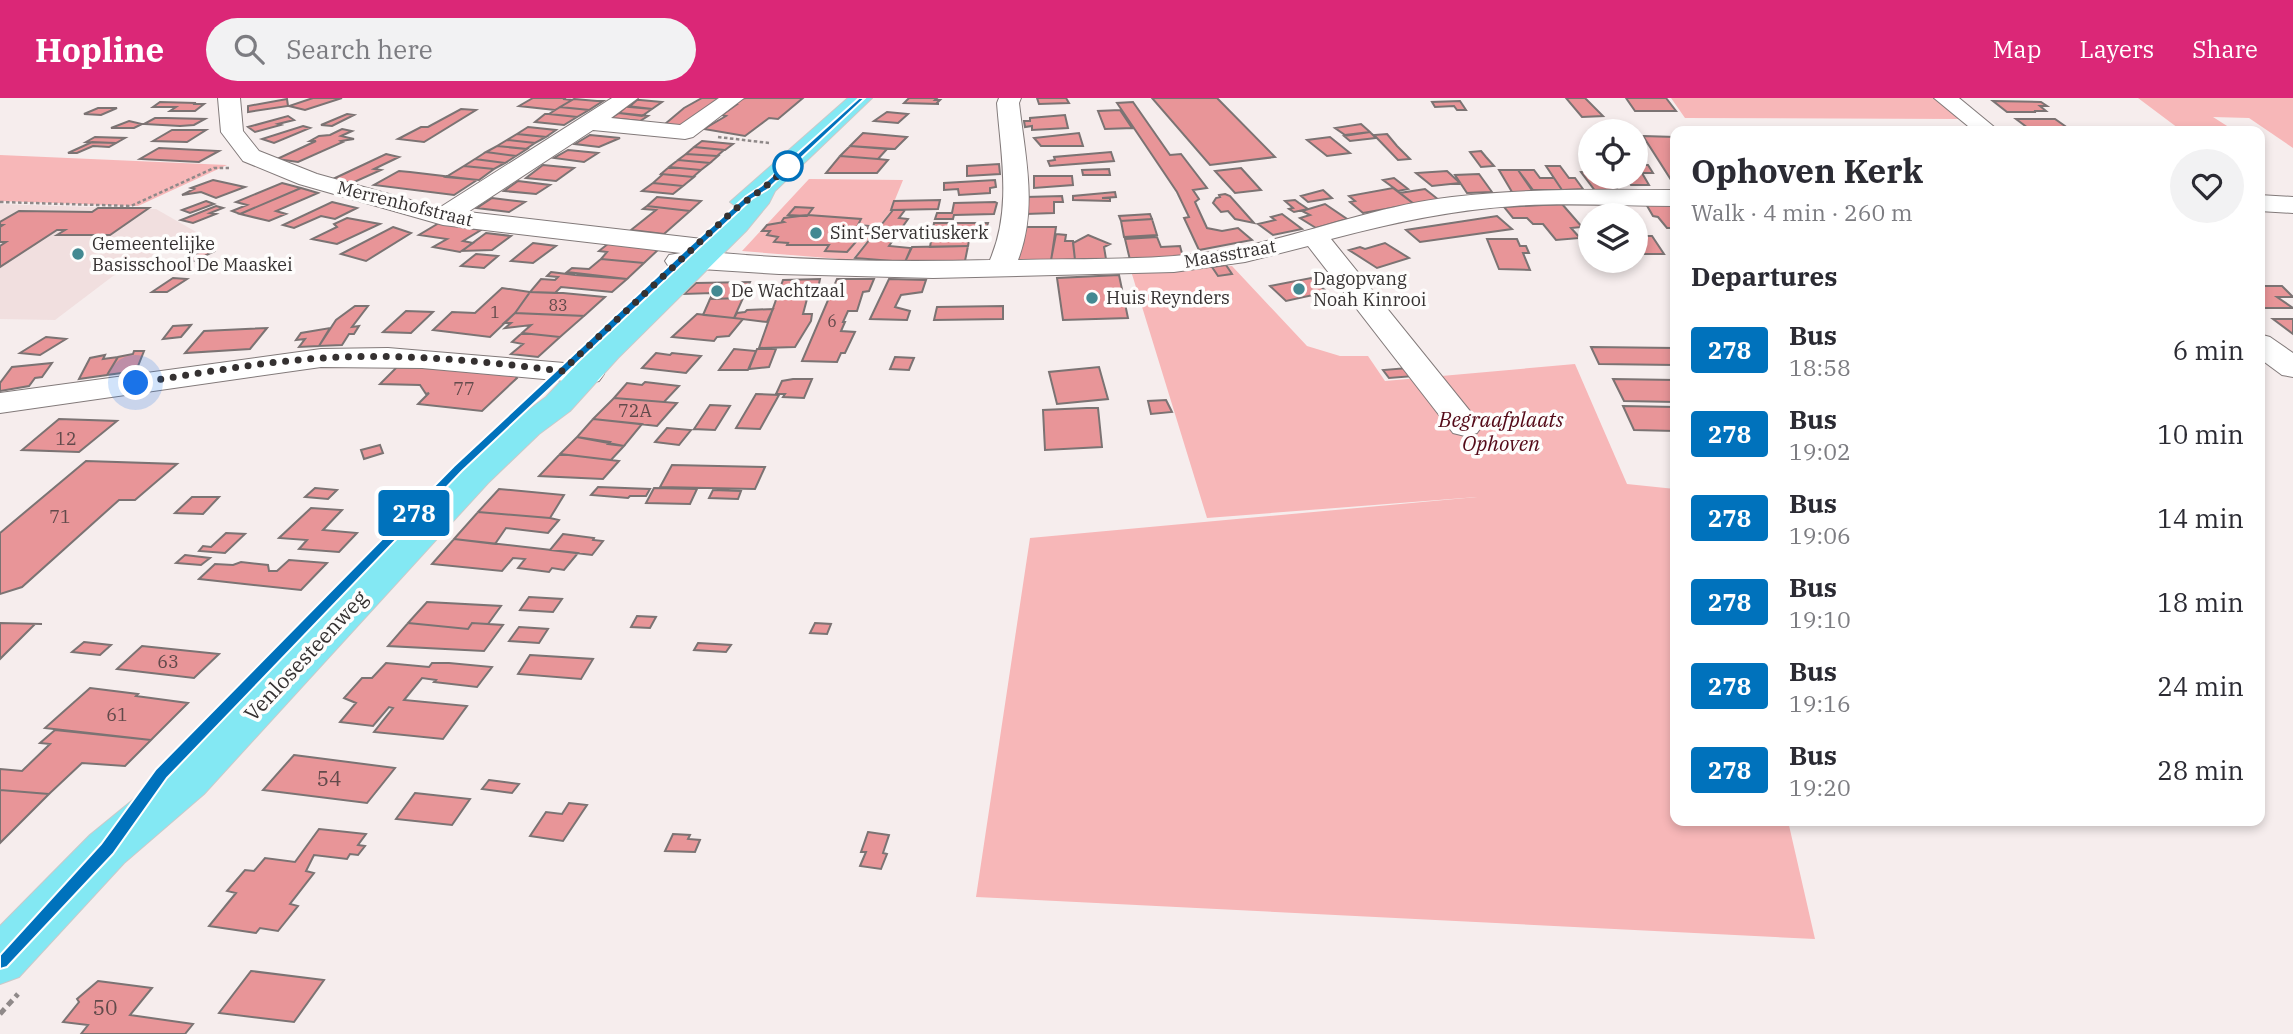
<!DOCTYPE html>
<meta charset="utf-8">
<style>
:root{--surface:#fff;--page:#f2f2f3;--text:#2b2b33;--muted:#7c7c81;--accent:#db2777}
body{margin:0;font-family:"IBM Plex Serif",serif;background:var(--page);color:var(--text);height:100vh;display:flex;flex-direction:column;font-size:26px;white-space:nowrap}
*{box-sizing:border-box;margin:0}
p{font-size:23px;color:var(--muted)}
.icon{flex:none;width:38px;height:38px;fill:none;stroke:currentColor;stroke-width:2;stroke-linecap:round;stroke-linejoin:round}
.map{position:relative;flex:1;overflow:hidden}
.details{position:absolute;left:1670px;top:28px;width:595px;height:700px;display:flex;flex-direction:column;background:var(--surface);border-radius:14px;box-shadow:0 4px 10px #0003}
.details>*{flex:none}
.badge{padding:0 14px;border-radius:5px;font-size:24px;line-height:46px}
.controls{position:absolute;left:1578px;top:21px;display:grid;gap:14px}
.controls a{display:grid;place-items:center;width:70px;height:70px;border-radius:50%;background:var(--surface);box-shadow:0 4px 10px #0003;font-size:35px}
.you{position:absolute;width:35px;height:35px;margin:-18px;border:5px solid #fff;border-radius:50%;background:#1a73e8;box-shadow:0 0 0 10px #1a73e833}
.map>.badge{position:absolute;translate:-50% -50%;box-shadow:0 0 0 4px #fff}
h2{padding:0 21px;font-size:26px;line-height:63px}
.round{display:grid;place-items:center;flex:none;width:74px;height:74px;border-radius:37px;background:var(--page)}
.headline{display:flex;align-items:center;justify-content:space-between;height:119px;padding:0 21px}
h1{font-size:33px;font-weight:700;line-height:52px}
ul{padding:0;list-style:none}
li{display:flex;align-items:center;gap:21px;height:84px;padding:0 21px}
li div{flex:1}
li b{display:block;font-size:26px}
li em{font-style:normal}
li .badge{min-width:77px;font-weight:700;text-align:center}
header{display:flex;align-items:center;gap:42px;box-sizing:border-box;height:98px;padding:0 35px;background:var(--accent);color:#fff}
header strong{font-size:33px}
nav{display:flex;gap:38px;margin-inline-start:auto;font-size:24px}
.search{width:490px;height:63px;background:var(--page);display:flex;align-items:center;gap:18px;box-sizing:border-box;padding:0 24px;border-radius:38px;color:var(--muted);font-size:26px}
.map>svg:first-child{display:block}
</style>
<header>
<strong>Hopline</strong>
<div class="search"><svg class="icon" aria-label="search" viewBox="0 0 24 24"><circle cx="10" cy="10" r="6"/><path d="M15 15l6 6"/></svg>Search here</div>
<nav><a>Map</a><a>Layers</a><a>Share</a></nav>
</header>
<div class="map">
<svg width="2293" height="936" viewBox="0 0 2293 936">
<rect width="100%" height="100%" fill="#f6eded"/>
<!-- built -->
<path fill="#f1dfdf" d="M0,106L156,111L198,135L113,178L55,222L0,221Z"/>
<!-- green -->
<path fill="#f7b7b8" d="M1671,0H1935L1961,21L1685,20Z
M2138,0H2293V50L2249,20L2213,19L2235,33H2182Z
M0,57L227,67L138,108L0,103Z
M809,81L903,82L890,114L852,162L742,153Z
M1232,168L1307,248L1340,258H1368L1385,283L1575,266L1627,386L1675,391V723H1788L1815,841L976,799L1030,440L1477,399L1207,420L1131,173Z"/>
<!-- building -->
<path fill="#e89598" stroke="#7b7373" stroke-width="2" d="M313,0H342L305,12L289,8Z
M533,0H566L563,1L572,2L555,12L519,8Z
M702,0H723L683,28L665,26L684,10Z
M746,0H803L778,21L769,20L745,38L704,31L726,18L722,17L736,7H730L738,1Z
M909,0H937L935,2H940L936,6H939L904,5Z
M1037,0H1066L1069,5L1039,6Z
M1152,0H1217L1275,59L1210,67Z
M1566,0H1585L1603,18L1582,19Z
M1626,0H1666L1676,13H1635Z
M287,1L288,8L248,14V8Z
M574,1L597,3H603L589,12L560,9Z
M637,2H640L662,4L652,11L629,9Z
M1460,3L1466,12H1457L1454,8L1435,9L1432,4Z
M1993,3L2041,4L2047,8H2040L2046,13H2034L2036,14H2007Z
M160,4L196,5L193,6H204L195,13H170L176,9H153Z
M1133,4L1170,57L1181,56L1207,90L1193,92L1199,101L1195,104L1207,130L1222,133L1238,130L1252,142L1199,152L1184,120L1189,119L1177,94L1117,5Z
M627,8L652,11L642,18L619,15Z
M560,9L589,12L577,19L549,16Z
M98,10H117L101,17L84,16Z
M461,11L476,12L424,44L398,41L421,29H428Z
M1120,12L1132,30L1105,31L1098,13Z
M887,14L908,16L898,25L874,23Z
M619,15L648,18L640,23L611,20Z
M347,16L354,17L332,28L321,27Z
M545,16H549L577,19L564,27L535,24Z
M1065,17L1068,30L1032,32V28L1025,29L1024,23H1030V20Z
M288,18L294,22L278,26L281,27L255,34L248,29Z
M155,20H166L205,21L194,27L180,28L144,26Z
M2016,21H2055L2072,33H2032Z
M129,23L142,26L134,30H111Z
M1361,26L1370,34L1345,37L1335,30Z
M303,28L310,30L274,45L262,41Z
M528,29L556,32L546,39L517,36Z
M342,31L352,33L341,38L354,41L341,43L343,44L298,64L277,61L316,43H310L319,38L330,37Z
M172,32H206L187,44L153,43Z
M1370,34L1376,40L1350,43L1344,38Z
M863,35L907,39L895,51L850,48Z
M1079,35L1083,48H1041L1034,40Z
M517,36L546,39L535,45L507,42Z
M1387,36L1397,48L1410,61L1398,62L1374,37Z
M590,37L620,40L599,49L575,46Z
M1643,38L1675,39V88Z
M95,39L125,40L116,45L86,44Z
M1330,39L1350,55L1327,58L1307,42Z
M507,42L535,45L526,51L497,48Z
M702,43L733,46L725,52L694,49Z
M92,44L116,45L109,49L93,48L77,55H68Z
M497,48L527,51L516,58L486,54Z
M850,48L887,51L878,61L840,58Z
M694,49L724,52L717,58L686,56Z
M159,50L219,53L199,64L140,61Z
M568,52L598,55L584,64L554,60Z
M1481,53L1486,59L1494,68L1481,69L1470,54Z
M486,54L516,58L505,65L475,61Z
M1111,54L1114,63L1050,68L1048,63L1055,62L1054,59Z
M386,56L399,59L374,71L381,72L352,85L333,81Z
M686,56L717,58H718L710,65L678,62Z
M840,58L878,61L888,62L877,75H826Z
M1636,59L1642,67H1648L1653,75H1642L1649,87H1631L1626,79H1636Z
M475,61L505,65L494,71L464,68Z
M678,62L710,65L701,72L669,69Z
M999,66L1000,76L967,78V68Z
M543,67L574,70L556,83L526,80Z
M464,68L494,71L479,82L446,79Z
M1546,68H1560L1569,80H1575L1583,91L1562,92Z
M669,69L701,72L693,79L661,76Z
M1241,70L1261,92L1235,95L1215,73Z
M1109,71L1110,77H1083L1082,72Z
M1499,72H1518L1533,94H1512Z
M1518,72H1534L1540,80H1554L1562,92H1533Z
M399,73L410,74L477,82L454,97L374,87Z
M1447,73L1460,85L1432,88L1416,75Z
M1591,73V79H1615L1621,86H1613L1619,93L1596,94L1581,74Z
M660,76H661L694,79L683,88L653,85L662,77Z
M1479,76L1492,94L1467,95L1455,77Z
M1034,78H1072L1073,87L1034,90Z
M1394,80L1408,91L1398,93L1383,82Z
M213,82L245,89L216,100L201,94L182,97L194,91L191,90Z
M995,82L996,89L990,90V95L959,97L958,91L944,92V85Z
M518,83L550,87L536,96L504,93Z
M282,85L301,90L240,116L232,113L247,107L236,104Z
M653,85L683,88L673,96L642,93Z
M301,90L318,95L276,113L286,116L269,123L240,116Z
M1393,90L1414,106L1363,115L1350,104L1355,103L1349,98Z
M1425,91L1439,102L1414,106L1400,95Z
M1323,92L1332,100L1308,104L1301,98Z
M1115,94L1116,99L1102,100H1110V103L1073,102V98Z
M1225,96L1230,98L1254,125L1235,121L1228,113L1221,114L1213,105L1216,100L1220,99L1219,97Z
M1062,98L1063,104H1054V115L1026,116V99Z
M657,99L701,103L690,113L647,108Z
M492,100L525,104L509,114L477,110Z
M940,102L938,111L891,112L894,103Z
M1295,102L1299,105L1308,111L1294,114L1289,111L1293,110L1285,103Z
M206,103L214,106L190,115L182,112Z
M332,104L357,110L335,121L321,118L294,130L283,127Z
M954,105L995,104L997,105L994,116L954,117L953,121H935L937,115H952Z
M1325,106L1347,121L1316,130L1300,120L1310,117L1302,113Z
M1562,106L1582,129L1571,130L1580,140L1556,142L1543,126H1533L1527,120H1513L1504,109Z
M1646,106H1675V130H1667L1658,119L1653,118Z
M216,108L223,110L210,115L216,116L193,125L181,122Z
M647,108L690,113L664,136L631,132L656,112L643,111Z
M795,109L813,110L807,118L788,117Z
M98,110H149L110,137H57L65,132H57L0,169V148L6,144H0V129L3,127H0V124L19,113L92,114Z
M893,112H905L899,120L908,121L889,148L911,150L905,164L855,160Z
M1150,116L1152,121L1121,123L1119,118Z
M1282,116L1302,131L1273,137L1258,126L1275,122L1271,119Z
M808,117L861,121L858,127L870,128L847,154L825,153L829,147H787L788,145L774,144L778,139L767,137L770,133H762L767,127L784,124L782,123L784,120Z
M1497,118L1512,131L1420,144L1406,132Z
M347,120L380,126L337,146L312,141L337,129L334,126Z
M1152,121L1157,137L1124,139L1121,123Z
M439,125L481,132L463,143L473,145L460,154L433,149L447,141L419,137Z
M934,125H988L986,131H971L968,148L930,149Z
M393,129L411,135L366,163L341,156Z
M1021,129H1056L1051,163L1013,162Z
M486,135L511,138L492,152L462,153Z
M1056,136L1066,137L1065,143H1073L1075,162H1051Z
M1088,137L1110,146L1104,149L1106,161L1075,162L1073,145Z
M1636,138H1652L1664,156H1636Z
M1157,139L1161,149L1180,148L1183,159L1130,162L1125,141Z
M1487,141H1517L1520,148H1526L1529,155H1523L1530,172L1499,171Z
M533,145L556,148L533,165L511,163Z
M609,145L660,150L644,165L601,161L607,154L599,153Z
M1385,145L1409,160L1377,170L1349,152L1360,149L1365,151Z
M968,148L965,163L905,164L912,149Z
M203,152L213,154L172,173L165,172Z
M476,156L498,158L484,170L461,168Z
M601,161L644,165L627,181L567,174L572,170L589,171Z
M1226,167L1232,176L1218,178L1212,169Z
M551,174L575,177L627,181L612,194L561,189L555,195L530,194L541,181L555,182L558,179L547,178Z
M1379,176L1385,184L1368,186L1362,178Z
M1119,177L1128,220L1063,222L1057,180Z
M173,180L187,181L167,194H152Z
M1311,180L1327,194L1286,203L1270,188Z
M820,181L816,200L807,201L803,216H812L811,223L795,249L759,250L783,182Z
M837,181H874L869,193L863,194L857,213H848L843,224H845L841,233L855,234L845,255H841L837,264L802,263Z
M889,181L926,182L922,194L901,197L895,209L910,213L907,222L870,221Z
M750,184L743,200L710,201L713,195L684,196L696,185Z
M2259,188H2282L2293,199H2277L2293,210H2259Z
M502,190L530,194L515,215L490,239L433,232L452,214L475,215Z
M530,194L563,195L605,199L584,218L515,215Z
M743,200L734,220L703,217L710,201Z
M355,208H368L352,229L359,228L354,236H349L342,247L319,248L336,222Z
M1003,208V221L934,222L937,209Z
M773,211L767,224L734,220L737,215L745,214L747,212Z
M406,213L433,214L411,235L383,234Z
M515,215L584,218L560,239L522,235L531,227L505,230L511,225H504Z
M697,216L743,221L729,238L717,239L714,243L672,239Z
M2273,221H2293V236Z
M191,227L181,239L163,241L173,228Z
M267,230L250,251L185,255L204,233Z
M330,230L319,248L299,249L305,241L296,242L301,235Z
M522,235L560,239L538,259L511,256L523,246L512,244Z
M46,239L66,241L40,257L20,255Z
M1591,249L1675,250V267L1599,266Z
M734,251L756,253L748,272H719Z
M757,251H776L769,269L749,271Z
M134,253H144L136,273L107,277L118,259L133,256Z
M656,255L670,257L672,255L701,258L686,275L642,270Z
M105,257L103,261L118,259L107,277L79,281L90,260Z
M895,259L914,260L909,272L890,271Z
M52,265L42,279L35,280L29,288L0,293V285L12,269Z
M397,269L453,271L515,277L517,280L482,313L418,306L429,295L426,296L420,287L380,286Z
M1099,269L1108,301L1057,306L1049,274Z
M1408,270L1415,278L1389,280L1383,272Z
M793,281H812L804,300L783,299L785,296H776L782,283Z
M1613,281L1675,282V304L1624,303Z
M645,284L679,288L664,304L614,300L627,285L642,287Z
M756,296L779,297L760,331L736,330Z
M614,300L677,305L657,328L593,321Z
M1166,302L1172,314L1151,316L1148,303Z
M710,307L730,308L715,332L694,331Z
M1623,308L1675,309V333L1634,332Z
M1087,310H1098L1102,349L1045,352L1043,312Z
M59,321L117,323L79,354L22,352Z
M593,321L642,326L624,348L577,339Z
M667,330L691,332L679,347L655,344Z
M577,339L610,344L608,346L624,348L611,362L560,356Z
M380,347L383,355L364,361L361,352Z
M560,356L619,363L603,381L539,378Z
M86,363L177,366L135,402H119L22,489L0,496V435Z
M672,367L765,369L755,391L660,389Z
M598,389L650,391L646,398H630L628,400L591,397Z
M315,390L337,392L328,401L305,399Z
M654,390L697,391L690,406L646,405Z
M499,391L564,397L550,420L478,414Z
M713,392L741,393L738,401L709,400Z
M192,399H219L203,416L175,415Z
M311,410L342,412L323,432L357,435L339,454L299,451L307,442L279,440Z
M478,414L550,420L559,422L548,435L506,430L495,446L454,441Z
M226,435L245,436L225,455L199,453L203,448L211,449Z
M563,436L594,440L593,442L603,443L592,457L550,452Z
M454,441L578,455L564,472L552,470L549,474L518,470L525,461L513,460L502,473L432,466Z
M185,457L210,460L201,467L176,465Z
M289,462L327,465L301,492L199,481L215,466L233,467L241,464L268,467L269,473H277Z
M529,499L562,501L553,514L520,512Z
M427,504L501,508L488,526L472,525L468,531L408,525Z
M637,518L656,519L650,530L631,529Z
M0,525L42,526H35L0,561Z
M408,525L468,531L472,525L503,527L484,553L388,548Z
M815,525L831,526L827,536L810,535Z
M519,529L548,531L539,545L509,543Z
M84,544L111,547L100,557L72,554Z
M698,545L731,547L726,554L694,552Z
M142,548L219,556L194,580L117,571Z
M530,557L593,561L581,581L518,576Z
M386,565L429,569L432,565H449L492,569L477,589L434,584L436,582L422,580L404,602L467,608L443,641L374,634L393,610L389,609L373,628L340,624L356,605L344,600L362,580H372Z
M90,590L138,596L136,598L188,605L151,642L45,630Z
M55,632L151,642L125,668L82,665L49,696L0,692V671L22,673L50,646L40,645Z
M294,657L395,670L367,705L263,692Z
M489,682L519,686L512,695L482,691Z
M0,692L49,696L0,745Z
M415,695L470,701L452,727L396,721Z
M569,705L587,707L563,743L530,738L546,714L562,716Z
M319,731L366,736L358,747L365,748L358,757L350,756L347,761L314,757L306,773L314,775L290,806L298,808L278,833L260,830L256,835L209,828L236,795L227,793L245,772L254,773L265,760L295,764Z
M868,734L889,737L883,755L887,756L881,771L860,768L866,754H861Z
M673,736L690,737L688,741L700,742L695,754L665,753Z
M251,873L324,882L294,924L219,915Z
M98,883L152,890L130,917L193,926L185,936H81L88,927L63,924L79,904L77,901Z"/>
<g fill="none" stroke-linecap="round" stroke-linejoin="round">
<defs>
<path id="minor" d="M218,0H240L243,33L259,53L317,76L439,110L612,0H638L611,20L680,27L719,0H744L693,39L685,41L593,32L468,114L711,142L721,144L724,150L721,155C811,163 901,164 990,162C1012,111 1001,58 997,5L999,0H1021L1019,5C1025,58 1038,110 1018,162C1093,160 1172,164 1246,148C1315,133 1382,107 1452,99C1526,90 1600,92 1675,92V108C1622,108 1567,104 1514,108C1452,112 1391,125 1331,141L1482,328L1477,335L1465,338L1453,335L1308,148L1245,164L1174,174L933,180L779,176L669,169L665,163L669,157L681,155L443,127L299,86L243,63L221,34Z
M1934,0H1959L1999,33H1974Z
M2259,97L2293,99V115L2259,113Z
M2259,236L2270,239L2293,255V279L2282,277L2259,260Z
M388,250L588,267L599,269L604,276L599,283L588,285L422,270L321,269L0,315V295L321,251Z"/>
<path id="major" d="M848,0H872L775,93L769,105L746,133L618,260L570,313L539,336L488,385L204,696L124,765L19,879L0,886V828L90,737L172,670L464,371L515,322L546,299L596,246L728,121L738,110L730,104Z"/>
</defs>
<!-- minor casing -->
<use href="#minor" stroke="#827a7a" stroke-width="2"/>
<!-- major casing -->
<use href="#major" stroke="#cac9c9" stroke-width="2"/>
<!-- path-far1 -->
<path stroke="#8f8989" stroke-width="2.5" stroke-dasharray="3.5 2.5" stroke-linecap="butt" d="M718,39L769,45
M0,104L131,108L214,70H229"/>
<!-- path -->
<path stroke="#8f8989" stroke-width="5" stroke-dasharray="7 4.5" stroke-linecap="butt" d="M0,916L18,896"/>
<!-- minor -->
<use href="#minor" fill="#fff" fill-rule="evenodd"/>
<!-- major -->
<use href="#major" fill="#83e8f3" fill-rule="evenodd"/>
</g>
<!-- line -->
<path fill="#0072bc" stroke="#fff" stroke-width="2" d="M859,0H865L767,92L752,101L698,151L462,373L167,680L113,756L7,869L0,871V857L101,746L156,671L454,368L691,147L746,98L761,88Z"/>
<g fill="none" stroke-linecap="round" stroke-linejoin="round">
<!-- walk -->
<path stroke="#353131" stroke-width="7" stroke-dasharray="0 12.6" d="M136,285C197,276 259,264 322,260C401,255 483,263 562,273L734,112L764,90L794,63L788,68"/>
</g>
<!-- markers -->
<circle fill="#fff" stroke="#0072bc" stroke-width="3.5" cx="788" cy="68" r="14"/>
<g fill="#438992" stroke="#fefdfc" stroke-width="2.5">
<circle cx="816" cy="135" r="7"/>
<circle cx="78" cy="156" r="7"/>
<circle cx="1299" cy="191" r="7"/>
<circle cx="717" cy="193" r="7"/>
<circle cx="1092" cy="200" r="7"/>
</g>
<g text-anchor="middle" stroke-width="7" stroke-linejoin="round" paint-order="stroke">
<!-- far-number labels -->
<g font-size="16" fill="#624a4b">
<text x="558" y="213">83</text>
<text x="495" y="220">1</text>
<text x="832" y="229">6</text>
</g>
<!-- far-street labels -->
<g font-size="18" fill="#353131" stroke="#fefdfc">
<text transform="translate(405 106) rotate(14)" y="6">Merrenhofstraat</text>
<text transform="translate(1230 156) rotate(-10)" y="6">Maasstraat</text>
</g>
<!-- far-poi labels -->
<g font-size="18" fill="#353131" stroke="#fefdfc" text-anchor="start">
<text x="830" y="141">Sint-Servatiuskerk</text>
<text x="92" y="152">Gemeentelijke<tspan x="92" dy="21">Basisschool De Maaskei</tspan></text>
<text x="1313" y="187">Dagopvang<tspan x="1313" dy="21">Noah Kinrooi</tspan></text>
<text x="731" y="199">De Wachtzaal</text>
<text x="1106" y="206">Huis Reynders</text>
</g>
<!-- number labels -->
<g font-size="18" fill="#624a4b">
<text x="464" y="297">77</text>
<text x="635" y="319">72A</text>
<text x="66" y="347">12</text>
<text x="60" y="425">71</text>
<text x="168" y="570">63</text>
<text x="117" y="623">61</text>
</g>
<!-- park labels -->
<g font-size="21" font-style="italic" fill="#540a18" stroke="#fefdfc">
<text x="1501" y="329">Begraafplaats<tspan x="1501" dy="24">Ophoven</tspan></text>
</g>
<!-- street labels -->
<g font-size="21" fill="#353131" stroke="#fefdfc">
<text transform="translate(306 558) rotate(-47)" y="7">Venlosesteenweg</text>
</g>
<!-- near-number labels -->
<g font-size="21" fill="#624a4b">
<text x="329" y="688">54</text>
<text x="105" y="917">50</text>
</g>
</g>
</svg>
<div class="controls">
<a><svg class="icon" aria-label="locate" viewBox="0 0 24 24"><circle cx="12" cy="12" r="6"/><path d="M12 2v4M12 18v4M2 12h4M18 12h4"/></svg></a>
<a><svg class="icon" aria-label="layers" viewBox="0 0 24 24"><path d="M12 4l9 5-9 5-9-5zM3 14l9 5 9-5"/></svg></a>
</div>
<div class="you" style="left:136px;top:285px"></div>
<b class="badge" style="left:414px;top:415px;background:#0072bc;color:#fff">278</b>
<section class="details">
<div class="headline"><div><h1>Ophoven Kerk</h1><p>Walk · 4 min · 260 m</p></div><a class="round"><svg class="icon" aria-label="heart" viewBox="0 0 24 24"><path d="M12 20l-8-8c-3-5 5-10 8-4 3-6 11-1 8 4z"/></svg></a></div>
<h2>Departures</h2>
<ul>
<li><span class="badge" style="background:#0072bc;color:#fff">278</span><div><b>Bus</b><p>18:58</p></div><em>6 min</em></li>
<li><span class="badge" style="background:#0072bc;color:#fff">278</span><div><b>Bus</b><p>19:02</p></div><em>10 min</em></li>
<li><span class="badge" style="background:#0072bc;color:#fff">278</span><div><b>Bus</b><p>19:06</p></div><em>14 min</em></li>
<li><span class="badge" style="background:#0072bc;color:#fff">278</span><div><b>Bus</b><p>19:10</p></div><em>18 min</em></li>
<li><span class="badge" style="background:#0072bc;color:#fff">278</span><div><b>Bus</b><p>19:16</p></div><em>24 min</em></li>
<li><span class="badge" style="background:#0072bc;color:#fff">278</span><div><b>Bus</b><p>19:20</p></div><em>28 min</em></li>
</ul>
</section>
</div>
